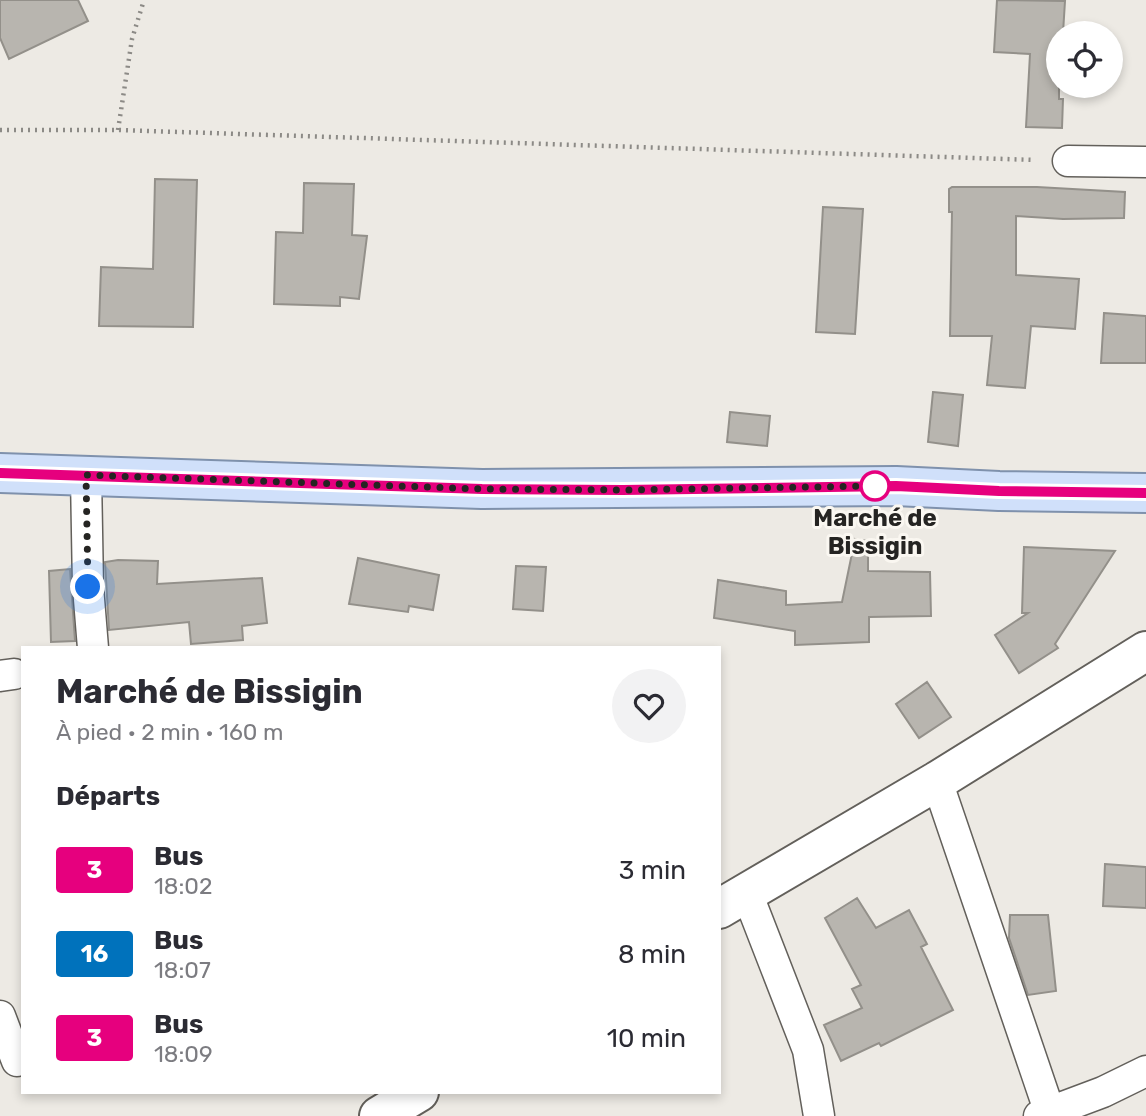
<!DOCTYPE html>
<html lang="fr">
<meta charset="utf-8">
<style>
:root{--surface:#fff;--page:#f2f2f3;--text:#2b2b33;--muted:#7c7c81}
body{margin:0;font-family:Rubik,sans-serif;background:var(--page);color:var(--text);height:100vh;display:flex;flex-direction:column;font-size:26px;white-space:nowrap}
*{box-sizing:border-box;margin:0}
p{font-size:23px;color:var(--muted)}
.icon{flex:none;width:38px;height:38px;fill:none;stroke:currentColor;stroke-width:2;stroke-linecap:round;stroke-linejoin:round}
.map{position:relative;flex:1;overflow:hidden}
.details{position:absolute;left:21px;top:646px;width:700px;height:448px;display:flex;flex-direction:column;background:var(--surface);border-radius:0px;box-shadow:0 4px 10px #0003}
.details>*{flex:none}
.badge{padding:0 14px;border-radius:5px;font-size:24px;line-height:46px}
.fabs{position:absolute;left:1046px;top:21px;display:grid;gap:14px}
.fabs a{display:grid;place-items:center;width:77px;height:77px;border-radius:50%;background:var(--surface);box-shadow:0 4px 10px #0003;font-size:35px}
.you{position:absolute;width:35px;height:35px;margin:-18px;border:5px solid #fff;border-radius:50%;background:#1a73e8;box-shadow:0 0 0 10px #1a73e833}
.map>.badge{position:absolute;translate:-50% -50%;box-shadow:0 0 0 4px #fff}
h2{padding:0 35px;font-size:26px;line-height:63px}
.round{display:grid;place-items:center;flex:none;width:74px;height:74px;border-radius:37px;background:var(--page)}
.overview{display:flex;align-items:center;justify-content:space-between;height:119px;padding:0 35px}
h1{font-size:33px;font-weight:700;line-height:52px}
ul{padding:0;list-style:none}
li{display:flex;align-items:center;gap:21px;height:84px;padding:0 35px}
li div{flex:1}
li b{display:block;font-size:26px}
li em{font-style:normal}
li .badge{min-width:77px;font-weight:700;text-align:center}
.map>svg:first-child{display:block}
</style>
<div class="map">
<svg width="1146" height="1116" viewBox="0 0 1146 1116">
<rect width="100%" height="100%" fill="#edeae4"/>
<!-- building -->
<path fill="#b8b5af" stroke="#93908a" stroke-width="2" d="M0,0H78L88,21L9,59L0,38Z
M997,0L1065,1L1063,33H1059V99H1063L1062,128L1026,127L1030,54L994,52Z
M155,179L197,180L193,327L99,326L101,267L153,269Z
M304,183L354,184L352,235L367,236L359,299L340,297V306L274,304L276,232L303,233Z
M952,187H1037L1125,192L1124,218L1063,219L1016,216V275L1079,279L1075,329L1031,326L1025,388L987,385L992,336H950L952,212H949V189Z
M823,207L863,209L855,334L816,332Z
M1104,313L1146,316V363H1101Z
M933,392L963,395L958,446L928,442Z
M730,412L770,416L767,446L727,442Z
M855,539L868,541V571L930,572L931,616L869,617V642L795,645V631L714,618L718,580L786,591V605L842,602Z
M1024,547L1115,551L1055,644L1058,648L1019,673L995,635L1028,613H1022Z
M358,558L439,575L433,610L409,606L408,612L349,604Z
M118,560L158,561L157,584L262,578L267,623L242,626L243,640L191,644L189,622L109,630L105,562Z
M516,566L546,567L543,611L513,609Z
M70,569L75,641L51,642L49,571Z
M927,682L951,717L919,738L896,704Z
M1105,864L1146,867V908L1103,906Z
M857,898L876,928L909,910L927,944L921,947L953,1010L881,1046L879,1043L841,1061L824,1025L862,1008L852,989L861,985L825,918Z
M1010,915H1048L1056,991L1028,995L1009,938Z"/>
<g fill="none" stroke-linecap="round" stroke-linejoin="round">
<defs>
<path id="street" d="M1068,161L1146,162
M86,476L88,587L93,648
M0,676L14,674
M937,781L1051,1116
M747,893L808,1050L819,1116
M0,1016L17,1061
M1039,1116L1103,1092L1146,1071"/>
<path id="secondary" d="M719,909L937,781L1146,651
M379,1116L419,1092"/>
<path id="primary" d="M0,473L482,489L896,486L999,491L1146,493"/>
</defs>
<!-- street casing -->
<use href="#street" stroke="#63605b" stroke-width="33"/>
<!-- secondary casing -->
<use href="#secondary" stroke="#63605b" stroke-width="42"/>
<!-- primary casing -->
<use href="#primary" stroke="#7f91ac" stroke-width="42"/>
<!-- path -->
<path stroke="#8c8a86" stroke-width="4.5" stroke-dasharray="2 5" stroke-linecap="butt" d="M0,130H118L1035,160
M118,130L132,39L144,0"/>
<!-- street -->
<use href="#street" stroke="#fff" stroke-width="30"/>
<!-- secondary -->
<use href="#secondary" stroke="#fff" stroke-width="38"/>
<!-- primary -->
<use href="#primary" stroke="#d0e0fa" stroke-width="38"/>
</g>
<g fill="none" stroke-linecap="round" stroke-linejoin="round">
<defs>
<path id="line" d="M0,473L482,489L623,490L896,486L999,491L1146,493"/>
</defs>
<!-- line casing -->
<use href="#line" stroke="#fff" stroke-width="16"/>
<!-- line -->
<use href="#line" stroke="#e6007e" stroke-width="10"/>
<!-- walk -->
<path stroke="#252422" stroke-width="7" stroke-dasharray="0 12.6" d="M88,587L86,475L482,489L623,490L875,486"/>
</g>
<!-- markers -->
<circle fill="#fff" stroke="#e6007e" stroke-width="3.5" cx="875" cy="486" r="14"/>
<g text-anchor="middle" stroke-width="6" stroke-linejoin="round" paint-order="stroke">
<!-- stop labels -->
<g font-size="24" font-weight="bold" fill="#252422" stroke="#faf7f1">
<text x="875" y="526">Marché de<tspan x="875" dy="28">Bissigin</tspan></text>
</g>
</g>
</svg>
<div class="fabs">
<a><svg class="icon" aria-label="locate" viewBox="0 0 24 24"><circle cx="12" cy="12" r="6"/><path d="M12 2v4M12 18v4M2 12h4M18 12h4"/></svg></a>
</div>
<div class="you" style="left:88px;top:587px"></div>
<section class="details">
<div class="overview"><div><h1>Marché de Bissigin</h1><p>À pied · 2 min · 160 m</p></div><a class="round"><svg class="icon" aria-label="heart" viewBox="0 0 24 24"><path d="M12 20l-8-8c-3-5 5-10 8-4 3-6 11-1 8 4z"/></svg></a></div>
<h2>Départs</h2>
<ul>
<li><span class="badge" style="background:#e6007e;color:#fff">3</span><div><b>Bus</b><p>18:02</p></div><em>3 min</em></li>
<li><span class="badge" style="background:#0072bc;color:#fff">16</span><div><b>Bus</b><p>18:07</p></div><em>8 min</em></li>
<li><span class="badge" style="background:#e6007e;color:#fff">3</span><div><b>Bus</b><p>18:09</p></div><em>10 min</em></li>
</ul>
</section>
</div>
